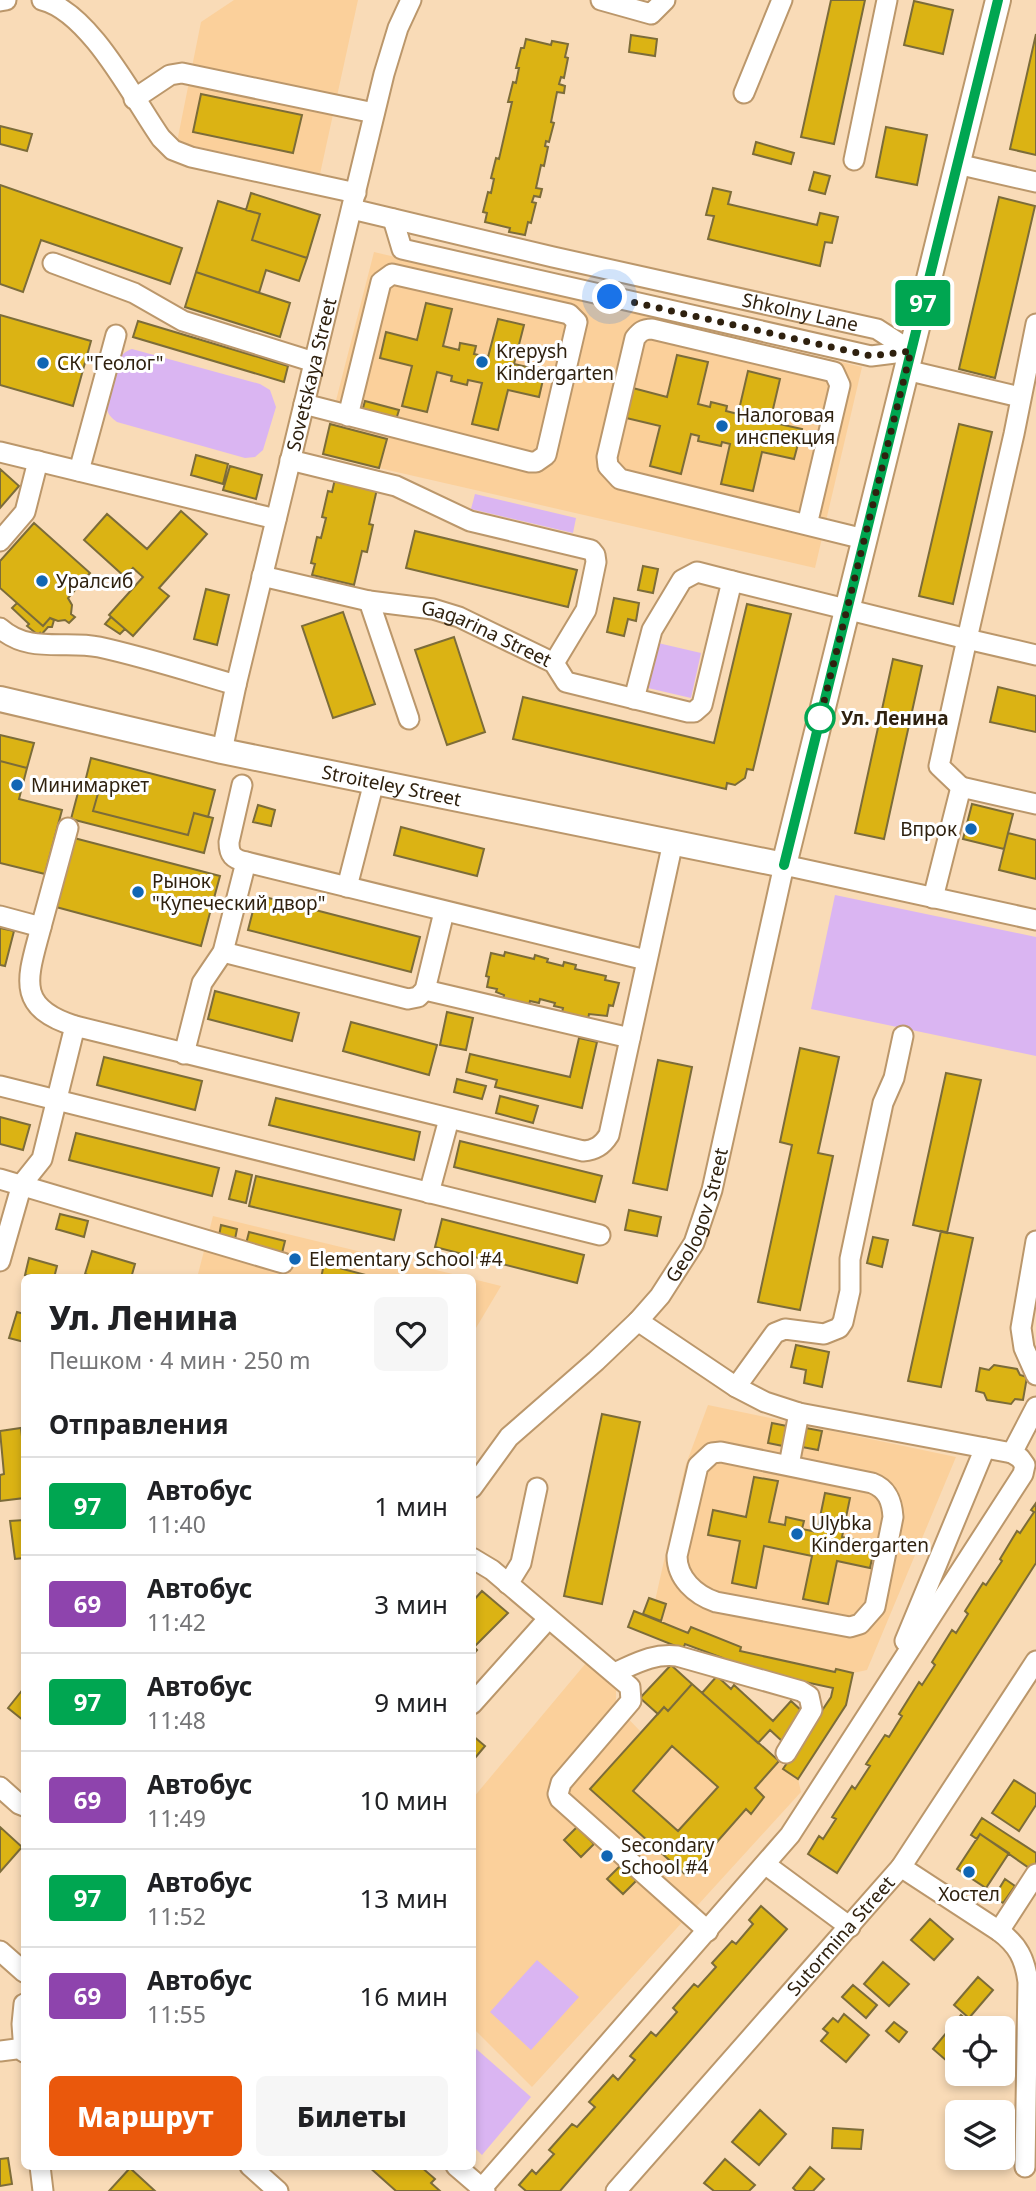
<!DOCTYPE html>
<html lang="ru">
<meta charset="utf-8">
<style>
:root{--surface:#fff;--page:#f6f6f6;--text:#202124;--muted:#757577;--line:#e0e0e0;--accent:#ea580c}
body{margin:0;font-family:"Noto Sans",sans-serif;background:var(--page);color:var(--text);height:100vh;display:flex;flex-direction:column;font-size:26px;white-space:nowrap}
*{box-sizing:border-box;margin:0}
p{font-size:23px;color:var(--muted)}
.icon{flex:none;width:38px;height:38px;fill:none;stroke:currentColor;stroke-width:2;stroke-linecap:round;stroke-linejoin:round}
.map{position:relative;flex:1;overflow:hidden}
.sheet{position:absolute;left:21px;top:1274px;width:455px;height:896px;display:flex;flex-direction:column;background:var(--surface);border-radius:10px;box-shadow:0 4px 10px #0003}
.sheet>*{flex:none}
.badge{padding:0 14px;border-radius:5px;font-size:24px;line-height:46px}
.controls{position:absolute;left:945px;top:2016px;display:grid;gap:14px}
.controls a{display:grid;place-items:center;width:70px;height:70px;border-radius:10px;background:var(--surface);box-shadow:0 4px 10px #0003;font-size:35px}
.you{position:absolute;width:35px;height:35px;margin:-18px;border:5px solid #fff;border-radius:50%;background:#1a73e8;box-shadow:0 0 0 10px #1a73e833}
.map>.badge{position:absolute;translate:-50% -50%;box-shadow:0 0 0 4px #fff}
h2{padding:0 28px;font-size:26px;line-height:63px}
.round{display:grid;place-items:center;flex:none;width:74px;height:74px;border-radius:10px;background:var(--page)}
.overview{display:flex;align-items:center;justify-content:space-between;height:119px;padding:0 28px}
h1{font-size:33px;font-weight:800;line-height:52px}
.cta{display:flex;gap:14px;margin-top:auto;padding:14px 28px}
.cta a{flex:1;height:80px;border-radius:10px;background:var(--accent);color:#fff;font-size:28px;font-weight:800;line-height:80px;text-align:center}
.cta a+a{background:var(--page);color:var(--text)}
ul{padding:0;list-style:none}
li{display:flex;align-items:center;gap:21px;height:98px;padding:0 28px;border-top:2px solid var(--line)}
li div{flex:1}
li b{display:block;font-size:26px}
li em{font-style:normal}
li .badge{min-width:77px;font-weight:700;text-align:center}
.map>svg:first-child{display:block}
</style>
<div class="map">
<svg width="1036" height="2191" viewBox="0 0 1036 2191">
<rect width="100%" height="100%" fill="#f9dbb7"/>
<!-- built -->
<path fill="#fbd09b" d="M234,0H358L320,174L177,142L201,22Z
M374,252L862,367L815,568L379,468L386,439L330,424Z
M213,1216L465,1277L197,1278Z
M473,1279L501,1286L473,1333L472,1279Z
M708,1405L956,1457L867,1670L853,1673L836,1670L835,1672L740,1651V1647L691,1627L688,1633L660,1622L666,1605L655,1601L685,1467Z
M586,1663L616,1687V1706L641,1732L657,1714L640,1698L671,1665L779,1761L785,1767L783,1769L798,1779L801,1792L532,2087L473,2028V1798Z"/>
<!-- green -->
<path fill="#dab5f2" d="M132,349L260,384L270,390L276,407L263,450L255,457L245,458L117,422C112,418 108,415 107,409C105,400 114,368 119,359C122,354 126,351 132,349Z
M475,494L576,518L573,533L471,509Z
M658,643L701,653L691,698L648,688Z
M835,895L1036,937V1056L811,1009Z
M537,1960L579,1997L531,2050L490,2012Z
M473,2046L531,2097L482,2155L473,2146Z"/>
<!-- building -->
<path fill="#dbb314" stroke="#7c6c39" stroke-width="2" fill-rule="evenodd" d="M831,0H865L834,144L801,137Z
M914,1L953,10L943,54L904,45Z
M1036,34V155L1010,149Z
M631,35L657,39L655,56L629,52Z
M526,39L551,45L552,41L568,44L565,57L568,58L564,78L561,77L559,84L565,86L564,93L557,92L551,122L554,123L549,142L546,141L545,146L548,147L544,166L541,165L536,188L542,189L540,197L534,196L532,202L536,203L531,223L528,222L525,235L509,232L510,228L485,222L487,213L483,212L488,192L491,193L494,179L491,178L496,158L499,159L512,102H508L513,82L516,83L519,68H516L521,48H524Z
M201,94L302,115L293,153L193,132Z
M0,126L32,134L27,151L0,144Z
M886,127L927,135L917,185L876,177Z
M756,142L794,153L791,164L753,154Z
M814,172L830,176L825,194L809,190Z
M0,185L182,248L170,284L41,240L23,292L0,284Z
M713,188L731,192L728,204L817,225L820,213L838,217L832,243L825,242L820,266L708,239L714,216L706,215Z
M251,193L320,215L307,258L252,240L260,214L246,210Z
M999,197L1035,206L995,378L959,369Z
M218,201L260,214L252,240L307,258L299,281L266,270L259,293L196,272Z
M196,272L290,303L280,337L185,307Z
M426,303L452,309L443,346L459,350L460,343L476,346L474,354L488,357L498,319L524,325L514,364L545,371L539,397L508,390L498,430L472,424L482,383L468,380L467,385L451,381L452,376L437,372L427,412L402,406L412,366L380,358L386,332L417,340Z
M0,315L91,341L73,406L0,385Z
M138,321L288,366L284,382L133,337Z
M677,355L708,362L698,404L710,407L711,402L727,406L726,411L738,414L748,371L780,379L770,422L802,429L794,459L762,452L753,491L721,484L730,444L722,442L721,446L698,441L699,436L691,434L681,474L650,466L660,426L622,417L629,387L667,397Z
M365,401L399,410L395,423L361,415Z
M330,424L387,439L379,468L323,454Z
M959,424L992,432L953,604L919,596Z
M196,455L228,464L223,484L191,475Z
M230,466L262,475L256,499L223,490Z
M0,469L19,486L0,508Z
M335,479L377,489L369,524L373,525L367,552L362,551L354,585L312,575L315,564L311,563L317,537L321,538L326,518L322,517L328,491L332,492Z
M181,511L207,534L159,588L169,596L133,636L109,615L143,577L133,568L125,577L84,540L107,514L147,549Z
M34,523L90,573L68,598L72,605L71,614L75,617L69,623L65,620L58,621L50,618L43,626L0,588V561Z
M415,531L577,570L568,607L406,568Z
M643,566L658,569L653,593L638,590Z
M206,589L229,595L217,645L194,639Z
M614,598L639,603L636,621L628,619L624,636L607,632Z
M17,603L43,626L50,618L54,620L52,627H48L41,635L40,633L38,635L27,626L29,624L12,608Z
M747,604L791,614L753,770L747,769L745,778L735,785L727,783L726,789L513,739L523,697L714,743Z
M343,612L375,704L333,718L302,626Z
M111,617L125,629L120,634L105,624Z
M454,637L485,732L447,745L415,650Z
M893,659L922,666L884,839L855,833Z
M998,687L1036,696V732L990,722Z
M0,735L34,743L27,768L0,761Z
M91,758L215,790L208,817L194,813L188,835L93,811L99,790L84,786Z
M0,761L27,768L19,799L62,810L45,874L0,863Z
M80,785L99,790L93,811L188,835L194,813L213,818L204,853L71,819Z
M972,804L1013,814L1004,849L963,839Z
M258,805L275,810L271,826L253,822Z
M401,827L484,849L477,876L394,855Z
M1008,833L1036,840V879L999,870Z
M74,838L220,876L201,946L56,907Z
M257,895L420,937L411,972L248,930Z
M0,928L14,931L5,966L0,965Z
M505,952L534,959L535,955L548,959L547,962L563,966L564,962L576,965L575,969L606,976L605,980L619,983L613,1006L609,1005L607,1016L589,1014L588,1019L562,1012L563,1008L554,1006L555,1003L540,999L539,1003L530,1001L529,1005L503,999L504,995L496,992L497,989L487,987L489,977L486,976L491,953L504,956Z
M215,991L299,1013L292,1041L208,1019Z
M447,1012L473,1018L466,1050L440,1045Z
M351,1022L437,1045L429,1075L343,1051Z
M579,1038L597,1042L582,1108L495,1087L497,1080L466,1072L470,1054L570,1077Z
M800,1048L839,1057L818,1153L833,1156L800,1310L758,1302L792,1145L780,1142Z
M104,1057L202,1081L195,1110L97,1085Z
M658,1060L692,1067L667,1190L633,1183Z
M946,1073L981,1080L947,1233L913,1225Z
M457,1079L486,1086L482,1099L454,1092Z
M500,1096L538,1106L533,1123L496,1113Z
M276,1098L420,1132L414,1160L269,1125Z
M0,1117L30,1125L23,1150L0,1144Z
M76,1133L219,1168L212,1196L69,1160Z
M460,1141L602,1176L595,1202L454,1167Z
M236,1171L252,1175L246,1203L229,1199Z
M256,1176L401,1210L394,1240L249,1206Z
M629,1210L661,1217L657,1236L625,1230Z
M60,1214L88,1221L84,1237L56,1229Z
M442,1219L584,1255L577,1283L435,1247Z
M221,1225L237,1229L235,1239L219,1236Z
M941,1231L973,1238L941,1387L908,1381Z
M249,1232L285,1241L282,1253L246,1244Z
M873,1237L888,1240L882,1267L867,1263Z
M92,1251L135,1264L131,1278H97L85,1274Z
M29,1258L57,1266L54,1278L25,1275Z
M324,1264L377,1278H321Z
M17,1312L24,1314V1342L9,1338Z
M796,1345L829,1352L822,1387L804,1383L806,1370L791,1367Z
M994,1365L1017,1369L1020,1375L1027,1377L1023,1400L1015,1399L1011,1404L987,1400L984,1393L976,1391L980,1368L989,1370Z
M602,1414L640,1422L602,1604L564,1596Z
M772,1423L787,1426L783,1446L768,1443Z
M21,1428L24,1454V1498L0,1501V1475L4,1474L0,1431Z
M806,1428L822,1431L818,1450L802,1447Z
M754,1477L778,1481L769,1522L785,1525L786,1517L804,1521L802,1529L817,1532L825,1493L850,1498L842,1537L875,1544L870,1568L837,1561L828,1604L803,1599L812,1556L764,1546L756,1588L732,1583L740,1541L708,1535L713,1510L746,1517Z
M1036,1503V1563L837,1873L808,1854L819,1836L823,1839L836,1819L832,1817L852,1786L855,1789L870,1766L866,1764L885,1735L889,1737L902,1716L899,1714L919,1682L922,1685L935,1665L932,1662L952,1630L956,1633L968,1614L965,1611L983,1583L986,1585L1002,1561L1000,1559L1017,1531L1020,1533L1034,1512L1031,1510Z
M24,1520V1558L15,1559L10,1521Z
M482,1591L508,1613L474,1647L477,1650L472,1656V1602Z
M649,1598L666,1604L661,1621L643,1614Z
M634,1611L688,1633L691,1627L741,1647L740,1651L835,1672L836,1669L853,1673L846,1705L798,1779L783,1769L831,1697L833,1688L721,1664L723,1658L685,1644L683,1649L628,1627Z
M671,1665L692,1684L668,1711L664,1707L658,1714L640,1698Z
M717,1676L731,1689L734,1685L773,1721L791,1701L804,1713L783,1742L770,1730L758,1743L702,1693Z
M692,1684L779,1761L755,1788L764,1797L751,1814L746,1809L687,1876L590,1789L664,1707L668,1711ZM672,1746L718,1787L678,1831L633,1791Z
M24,1688V1721L8,1708Z
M472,1735L485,1746L475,1758L472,1755Z
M1014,1780L1036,1794V1805L1019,1831L992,1813Z
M982,1818L1036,1853V1863L1032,1870L980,1834L977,1839L971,1835Z
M0,1827L22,1847L0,1872Z
M577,1827L594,1844L581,1857L564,1840Z
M980,1834L1009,1853L986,1888L957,1869Z
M621,1865L637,1880L623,1894L607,1879Z
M1005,1879L1015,1886L1003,1903L994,1897Z
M761,1906L787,1929L560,2191H526L519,2185L532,2170L536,2174L554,2154L549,2150L572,2124L577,2127L595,2107L589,2102L613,2075L618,2080L635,2060L630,2056L651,2032L656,2036L677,2012L673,2008L694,1984L698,1987L716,1967L712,1963L732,1941L736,1944L753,1924L749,1920Z
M930,1919L953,1939L934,1960L911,1940Z
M883,1962L909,1984L889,2006L864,1984Z
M978,1977L993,1990L969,2018L954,2005Z
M853,1985L877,2005L866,2018L842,1997Z
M844,2014L869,2035L846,2062L821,2041L828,2033L823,2029L833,2018L838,2022Z
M961,2015L977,2028H957V2065L955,2068L933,2049Z
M894,2022L907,2032L899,2042L886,2031Z
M760,2110L786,2134L759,2165L732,2142Z
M833,2128L863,2130L861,2149L832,2148Z
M8,2158L12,2184L0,2186V2159Z
M725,2159L755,2185L749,2191H714L704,2183Z
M368,2166H420L435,2179L431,2183L440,2191H396Z
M810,2167L824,2179L813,2191H796L793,2188Z
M130,2168L155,2191H109Z"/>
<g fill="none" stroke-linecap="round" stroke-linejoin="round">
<defs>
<g id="minor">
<path d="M42,0C90,12 133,98 161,138L173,150L191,157L356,193"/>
<path d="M601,0L651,14L665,0"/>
<path d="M0,1L6,0"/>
<path d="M744,93L782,0"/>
<path d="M134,99L170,75L182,73L374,113"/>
<path d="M854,160L887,0"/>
<path d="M957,164L1036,182"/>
<path id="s1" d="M352,209L553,257L877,329L911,351"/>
<path d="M393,219L402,249L871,356L911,351"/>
<path d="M53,263L134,293L183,321L314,362"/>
<path d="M906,370L1020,397"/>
<path d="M304,404L530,462H536L546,455L577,322L569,314L392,274L381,282L348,416"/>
<path d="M0,452L276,519"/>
<path d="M290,460L396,486L470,521L591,550L595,555L596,562L586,610L554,663"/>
<path d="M79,471L116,335"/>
<path d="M807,525L840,385L834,372L652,329C643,329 640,332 635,338L607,457L608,466L620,479L864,539"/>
<path d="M0,541L25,512L38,461"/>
<path id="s2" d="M262,576L369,601L433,609L459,617L554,663L566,682L688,712H694L702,705L732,581L967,639L1014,434L1036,324"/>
<path d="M369,601L409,719"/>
<path d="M0,628C29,654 65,640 99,647C145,657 191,672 236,685"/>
<path d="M634,699L652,630L682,580L697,572L732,581"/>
<path id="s3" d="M222,751L236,685L384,74L398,28L411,0"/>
<path d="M242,785L229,842C229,855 233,859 246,862"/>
<path d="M961,787L939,766L967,639L1036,655"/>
<path d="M347,887L374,782"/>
<path d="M933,898L961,787L1036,804"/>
<path d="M0,916L41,927C28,977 14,1007 75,1026"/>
<path d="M41,927L68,828"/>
<path d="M223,952L408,999L418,997L425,990L444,912"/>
<path d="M425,990L630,1038"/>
<path d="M184,1054L202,983L223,952L246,862L646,960"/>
<path d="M0,1086L600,1235"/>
<path d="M0,1179L283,1263"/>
<path d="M429,1193L449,1119"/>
<path d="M1036,1241L1021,1328L1024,1348L1036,1375"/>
<path d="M0,1261L22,1184L42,1159L75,1026L583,1151C595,1150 602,1146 609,1135L673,842"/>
<path d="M736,1387L775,1333L785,1329L824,1334L839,1328L843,1322L850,1291V1259L883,1103L894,1078L903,1036"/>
<path d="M721,1452L872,1483C888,1489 892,1502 893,1517L875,1607L860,1624L850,1627L716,1602C695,1595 677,1578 677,1556L698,1466L712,1453Z"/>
<path d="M1012,1453L1036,1407"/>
<path d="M789,1465L799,1413"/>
<path id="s4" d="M472,1488L509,1437L596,1361L638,1321L660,1296L694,1243L712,1190L784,865L1036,920"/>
<path d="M472,1558L492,1570L630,1687L631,1701L561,1783L558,1794L560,1799L708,1931"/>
<path d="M508,1584L521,1563L537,1488"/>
<path d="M905,1641L985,1448"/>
<path d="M614,1673C635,1664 653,1653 677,1656L801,1691L809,1696L812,1710L786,1753"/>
<path d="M472,1704L548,1619"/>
<path d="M0,1787L19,1804L24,1806"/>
<path d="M766,1865L850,1927"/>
<path d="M901,1867L999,1931C1018,1945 1025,1959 1028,1982L1025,2167"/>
<path d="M999,1931L1036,1874"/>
<path d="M0,1951L24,1972"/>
<path d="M24,2004L22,2024L24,2052"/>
<path d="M0,2051L24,2048"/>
<path d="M40,2166L43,2191"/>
<path d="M250,2166L278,2191"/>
<path d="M456,2166L485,2191"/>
<path d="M482,2188L790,1835L1023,1474L1025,1465L1020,1458L1012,1453L799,1413L765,1402L736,1387L638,1321"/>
<path id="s5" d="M616,2191L901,1867L1036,1661"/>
</g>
<g id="major">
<path id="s6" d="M0,699L222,751L784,865L998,0"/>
</g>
</defs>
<!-- minor casing -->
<use href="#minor" stroke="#bb976b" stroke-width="23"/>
<!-- major casing -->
<use href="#major" stroke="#bb976b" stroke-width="28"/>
<!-- minor -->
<use href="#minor" stroke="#fff" stroke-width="19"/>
<!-- major -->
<use href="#major" stroke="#fff" stroke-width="24"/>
</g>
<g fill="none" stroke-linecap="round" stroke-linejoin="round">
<defs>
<path id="line" d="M784,865L998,0"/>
</defs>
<!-- line casing -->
<use href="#line" stroke="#fff" stroke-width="16"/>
<!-- line -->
<use href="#line" stroke="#00a651" stroke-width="10"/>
<!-- walk -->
<path stroke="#2f210f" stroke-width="7" stroke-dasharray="0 12.6" d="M610,297L871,356L911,351L820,718"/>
</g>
<!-- markers -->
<g fill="#1166b4" stroke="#fff" stroke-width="2.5">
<circle cx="482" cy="362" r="7"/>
<circle cx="43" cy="363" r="7"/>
<circle cx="722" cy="426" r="7"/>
<circle cx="42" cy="581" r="7"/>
<circle cx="17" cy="785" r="7"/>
<circle cx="971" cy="829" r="7"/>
<circle cx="138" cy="892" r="7"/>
<circle cx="295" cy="1259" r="7"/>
<circle cx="797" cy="1534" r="7"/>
<circle cx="607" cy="1856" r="7"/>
<circle cx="969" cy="1872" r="7"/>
</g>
<circle fill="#fff" stroke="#00a651" stroke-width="3.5" cx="820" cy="718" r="14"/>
<g text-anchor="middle" stroke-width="6" stroke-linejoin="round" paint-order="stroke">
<!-- street labels -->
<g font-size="19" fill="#2f210f" stroke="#fff">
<text dy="7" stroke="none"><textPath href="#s1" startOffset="460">Shkolny Lane</textPath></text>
<text dy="7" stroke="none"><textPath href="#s3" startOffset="387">Sovetskaya Street</textPath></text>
<text dy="7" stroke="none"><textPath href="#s2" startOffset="233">Gagarina Street</textPath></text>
<text dy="7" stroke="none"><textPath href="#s6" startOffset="401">Stroiteley Street</textPath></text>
<text dy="7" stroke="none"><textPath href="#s4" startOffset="360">Geologov Street</textPath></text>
<text dy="7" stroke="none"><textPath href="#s5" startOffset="340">Sutormina Street</textPath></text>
</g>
<!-- poi labels -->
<g font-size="19" fill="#2f210f" stroke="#fff" text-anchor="start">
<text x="496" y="358">Krepysh<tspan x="496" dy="22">Kindergarten</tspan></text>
<text x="57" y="370">СК "Геолог"</text>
<text x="736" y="422">Налоговая<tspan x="736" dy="22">инспекция</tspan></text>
<text x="56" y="588">Уралсиб</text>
<text x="31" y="792">Минимаркет</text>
<text x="957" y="836" text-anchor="end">Впрок</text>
<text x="152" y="888">Рынок<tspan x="152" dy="22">"Купеческий двор"</tspan></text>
<text x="309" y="1266">Elementary School #4</text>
<text x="811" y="1530">Ulybka<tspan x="811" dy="22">Kindergarten</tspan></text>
<text x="621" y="1852">Secondary<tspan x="621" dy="22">School #4</tspan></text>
<text x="969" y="1901" text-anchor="middle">Хостел</text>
</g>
<!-- stop labels -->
<g font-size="19" font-weight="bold" fill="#2f210f" stroke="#fff" text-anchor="start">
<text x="841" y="725">Ул. Ленина</text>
</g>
</g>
</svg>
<div class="controls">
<a><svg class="icon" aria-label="locate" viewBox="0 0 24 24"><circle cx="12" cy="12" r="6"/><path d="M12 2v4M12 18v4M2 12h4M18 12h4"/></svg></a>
<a><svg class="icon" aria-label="layers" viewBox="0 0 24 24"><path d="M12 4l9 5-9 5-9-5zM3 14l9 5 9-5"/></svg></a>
</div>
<div class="you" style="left:610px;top:297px"></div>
<b class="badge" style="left:923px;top:303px;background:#00a651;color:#fff">97</b>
<section class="sheet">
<div class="overview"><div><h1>Ул. Ленина</h1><p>Пешком · 4 мин · 250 m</p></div><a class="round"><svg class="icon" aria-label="heart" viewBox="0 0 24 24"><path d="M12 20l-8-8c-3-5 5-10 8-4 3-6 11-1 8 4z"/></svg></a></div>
<h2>Отправления</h2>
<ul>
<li><span class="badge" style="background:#00a651;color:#fff">97</span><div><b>Автобус</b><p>11:40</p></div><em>1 мин</em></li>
<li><span class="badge" style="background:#8e44ad;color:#fff">69</span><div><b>Автобус</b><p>11:42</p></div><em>3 мин</em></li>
<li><span class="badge" style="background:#00a651;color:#fff">97</span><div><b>Автобус</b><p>11:48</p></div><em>9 мин</em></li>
<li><span class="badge" style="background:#8e44ad;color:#fff">69</span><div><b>Автобус</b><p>11:49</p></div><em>10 мин</em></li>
<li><span class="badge" style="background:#00a651;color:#fff">97</span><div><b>Автобус</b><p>11:52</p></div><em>13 мин</em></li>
<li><span class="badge" style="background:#8e44ad;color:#fff">69</span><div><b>Автобус</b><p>11:55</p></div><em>16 мин</em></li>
</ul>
<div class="cta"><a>Маршрут</a><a>Билеты</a></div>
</section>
</div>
